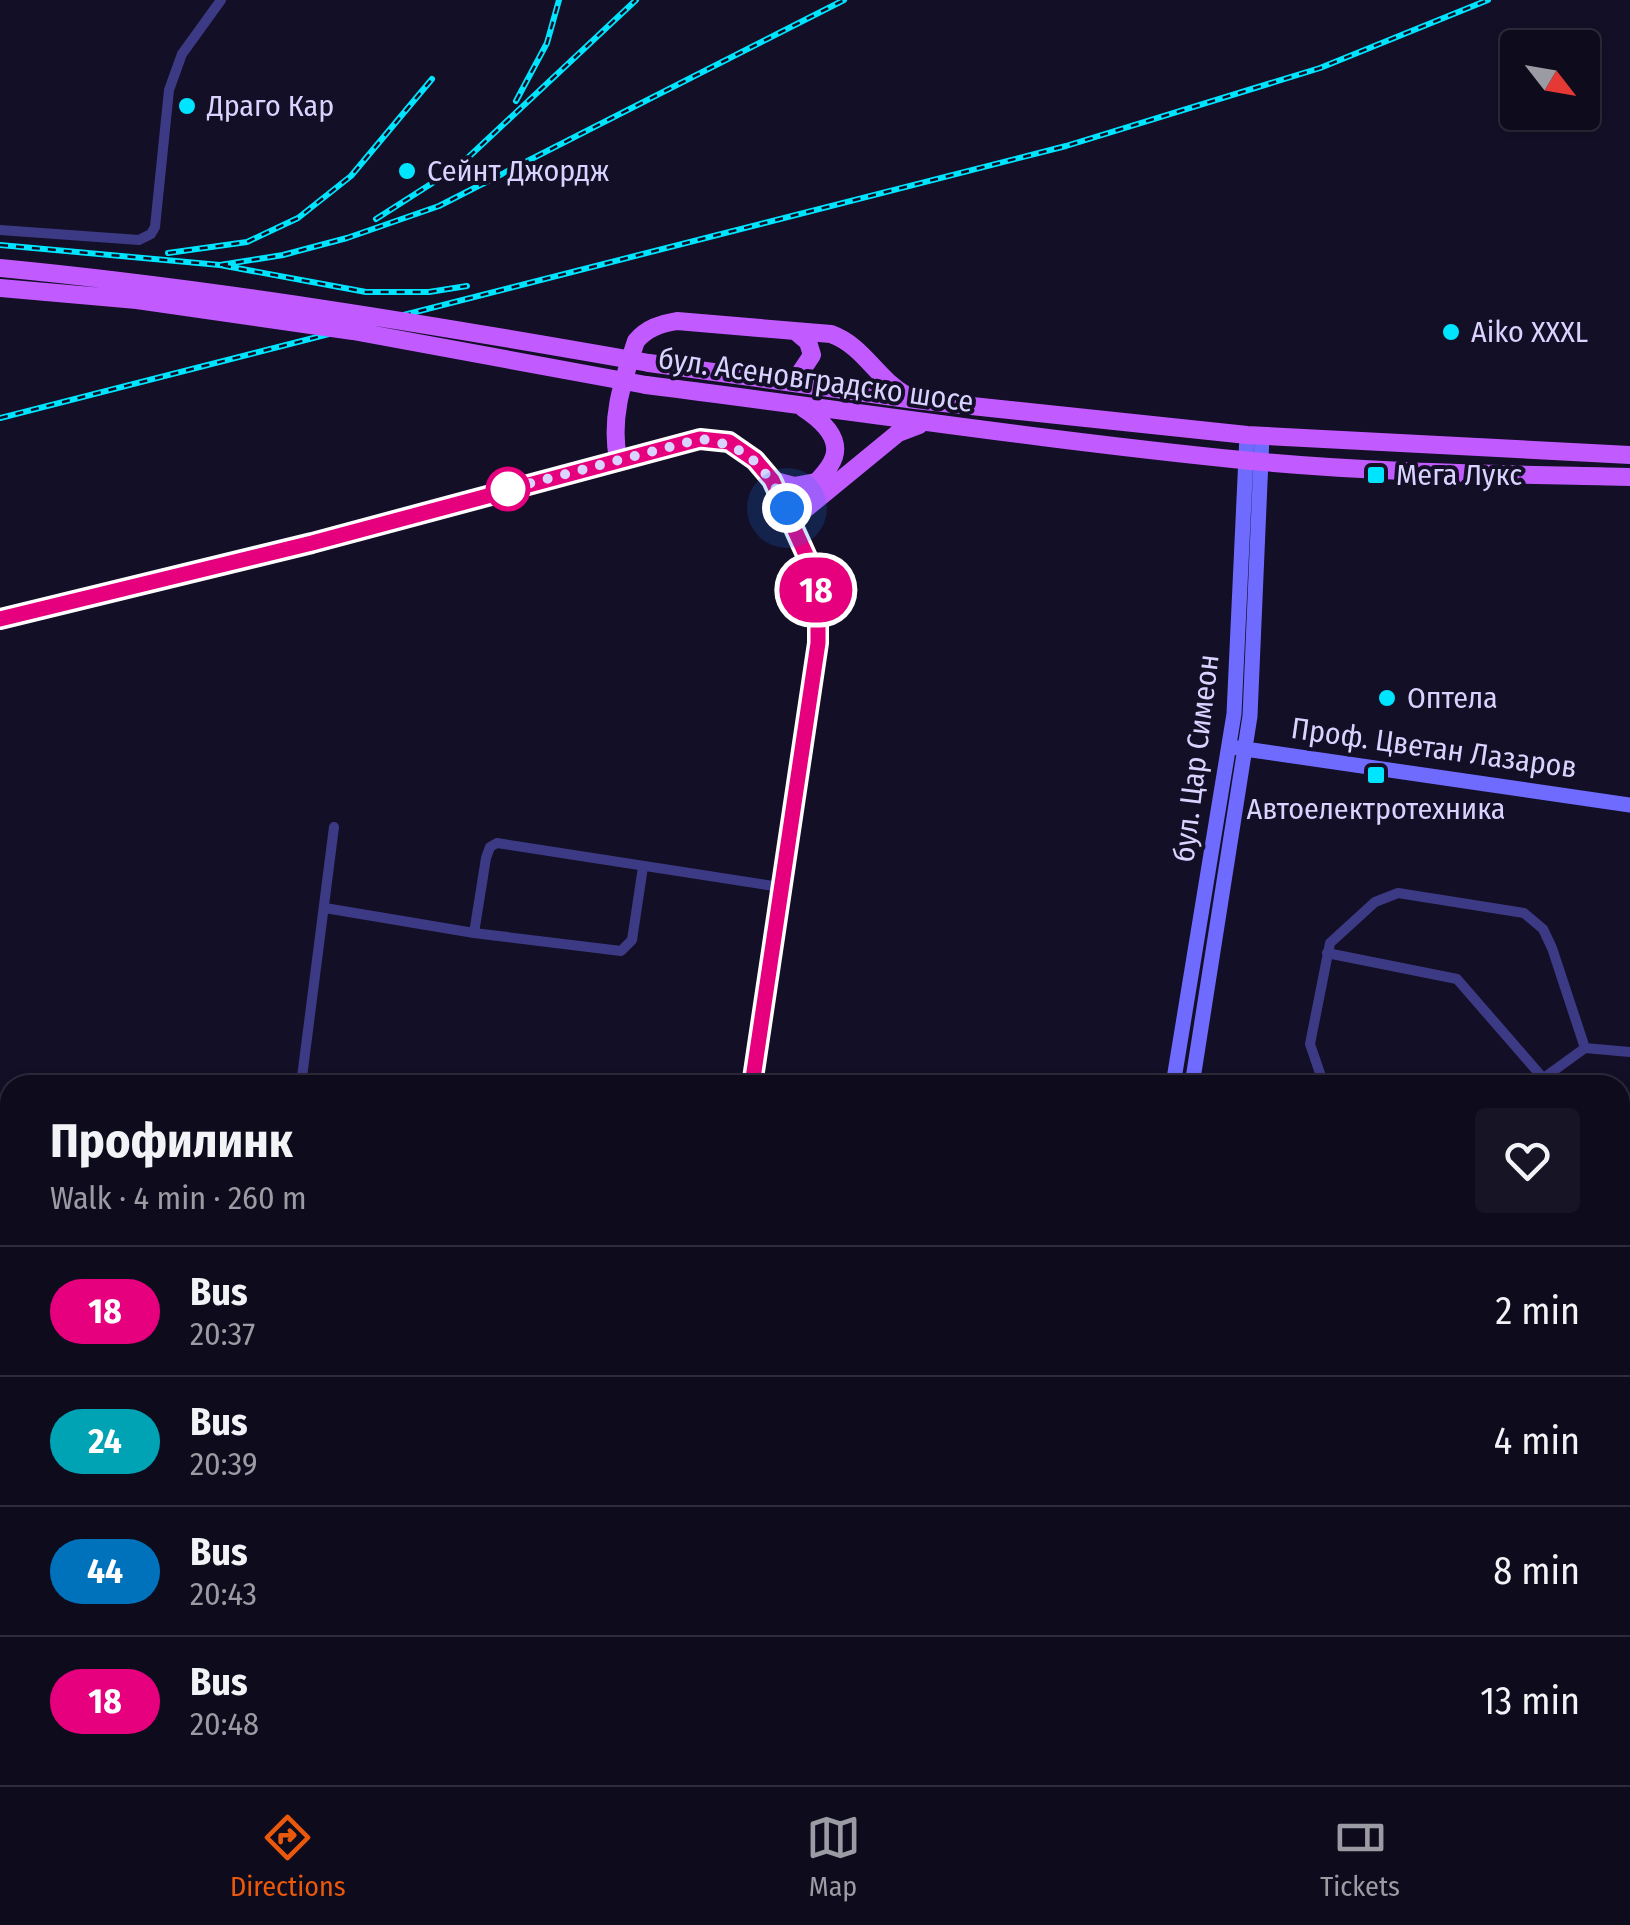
<!DOCTYPE html>
<meta charset="utf-8">
<style>
:root{--surface:#0e0b1c;--page:#171425;--text:#f1f3f6;--muted:#9b9ba3;--line:#2e2b3b;--accent:#ea580c}
body{margin:0;font-family:"Fira Sans Condensed",sans-serif;background:var(--page);color:var(--text);height:100vh;display:flex;flex-direction:column;font-size:38px;white-space:nowrap}
*{box-sizing:border-box;margin:0}
p{font-size:32px;color:var(--muted)}
.icon{flex:none;width:55px;height:55px;fill:none;stroke:currentColor;stroke-width:2;stroke-linecap:round;stroke-linejoin:round}
.map{position:relative;flex:1;overflow:hidden}
.sheet{position:absolute;left:0px;top:1075px;width:1630px;height:710px;display:flex;flex-direction:column;background:var(--surface);border-radius:30px 30px 0 0;box-shadow:0 2px 8px #0004,0 0 0 2px var(--line)}
.sheet>*{flex:none}
.badge{padding:0 20px;border-radius:32px;font-size:35px;line-height:65px}
.needle{width:65px;rotate:121deg}
.fabs{position:absolute;left:1500px;top:30px;display:grid;gap:20px}
.fabs a{display:grid;place-items:center;width:100px;height:100px;border-radius:10px;background:var(--surface);box-shadow:0 2px 8px #0004,0 0 0 2px var(--line);font-size:50px}
.you{position:absolute;width:50px;height:50px;margin:-25px;border:8px solid #fff;border-radius:50%;background:#1a73e8;box-shadow:0 0 0 15px #1a73e833}
.map>.badge{position:absolute;translate:-50% -50%;box-shadow:0 0 0 5px #fff}
.round{display:grid;place-items:center;flex:none;width:105px;height:105px;border-radius:10px;background:var(--page)}
.head{display:flex;align-items:center;justify-content:space-between;height:170px;padding:0 50px}
h1{font-size:48px;font-weight:700;line-height:75px}
ul{padding:0;list-style:none}
li{display:flex;align-items:center;gap:30px;height:130px;padding:0 50px;border-top:2px solid var(--line)}
li div{flex:1}
li b{display:block;font-size:38px}
li em{font-style:normal}
li .badge{min-width:110px;font-weight:700;text-align:center}
.menu{display:flex;justify-content:space-around;align-items:center;height:140px;border-top:2px solid var(--line);background:var(--surface);font-size:28px;color:var(--muted)}
.menu a{display:grid;justify-items:center;gap:5px}
.menu .current{color:var(--accent)}
.map>svg:first-child{display:block}
</style>
<div class="map">
<svg width="1630" height="1785" viewBox="0 0 1630 1785">
<rect width="100%" height="100%" fill="#130f26"/>
<g fill="none" stroke-linecap="round" stroke-linejoin="round">
<!-- street -->
<path stroke="#3d3a85" stroke-width="10" d="M0,230L139,240L151,234L155,227L169,90L182,54L221,0
M0,619L312,543L700,439L729,443L755,460L772,480L812,568L818,605V643L752,1085
M325,908L474,933L621,951L632,940L643,867
M474,933L486,858L490,847L497,843L780,887
M1327,953L1457,979L1543,1078
M301,1085L334,827
M1324,1085L1310,1044L1330,943L1375,902L1398,893L1524,913L1543,929L1552,948L1585,1048
M1534,1085L1585,1048L1630,1052
M0,1251L10,1252
M1257,1775L1279,1785
M119,1785L120,1775
M665,1785L667,1775
M686,1785L687,1775
M1180,1785L1182,1775"/>
<!-- secondary -->
<path stroke="#6f6bff" stroke-width="15" d="M1238,748L1630,805
M1173,1085L1234,714L1247,435
M1192,1085L1250,716L1262,436
M1620,1410L1630,1395
M1620,1635L1630,1638
M1060,1785L1064,1775
M1081,1785L1083,1775
M1553,1785L1556,1775"/>
<!-- primary -->
<path stroke="#c25bff" stroke-width="18" d="M649,363L915,400L1247,435L1630,455
M785,379L798,376L812,355L808,342L795,331
M646,385C845,410 1043,440 1242,460C1371,473 1501,474 1630,477
M618,459C610,416 623,381 636,341C647,328 660,324 677,321L831,334C864,346 876,378 906,395
M772,480L794,486L816,482
M787,508C827,473 864,448 803,408
M792,520L898,433L919,425"/>
<defs>
<path id="rail" d="M516,101L547,43L559,0
M376,219L459,166L636,0
M0,245L220,265L366,292H429L467,286
M168,253L247,242L298,218L351,176L432,79
M220,265L283,255L347,238L439,206L844,0
M0,418L1066,146L1320,68L1488,0"/>
</defs>
<!-- rail casing -->
<use href="#rail" stroke="#00e5ff" stroke-width="6"/>
<!-- rail -->
<use href="#rail" stroke="#130f26" stroke-width="2.5" stroke-dasharray="8" stroke-linecap="butt"/>
<!-- primary-bridge -->
<path stroke="#c25bff" stroke-width="18" d="M0,268C218,289 433,325 649,363
M0,288L137,300L353,331L646,385"/>
</g>
<g fill="none" stroke-linecap="round" stroke-linejoin="round">
<defs>
<path id="line" d="M0,619L312,543L700,439L729,442L755,460L772,480L812,568L818,605V643L752,1085"/>
</defs>
<!-- line casing -->
<use href="#line" stroke="#fff" stroke-width="22"/>
<!-- line -->
<use href="#line" stroke="#e6007e" stroke-width="15"/>
<!-- walk -->
<path stroke="#d9d4ff" stroke-width="10" stroke-dasharray="0 18" d="M508,489L493,493L700,439C749,445 764,467 787,508"/>
</g>
<!-- markers -->
<g fill="#00e5ff" stroke="#130f26" stroke-width="4">
<circle cx="187" cy="106" r="10"/>
<circle cx="407" cy="171" r="10"/>
<circle cx="1451" cy="332" r="10"/>
<rect x="1366" y="465" width="20" height="20" rx="5"/>
<circle cx="1387" cy="698" r="10"/>
<rect x="1366" y="765" width="20" height="20" rx="5"/>
</g>
<circle fill="#fff" stroke="#e6007e" stroke-width="5" cx="508" cy="489" r="20"/>
<g text-anchor="middle" stroke-width="8" stroke-linejoin="round" paint-order="stroke">
<!-- poi labels -->
<g font-size="30" fill="#d9d4ff" stroke="#130f26" text-anchor="start">
<text x="207" y="116">Драго Кар</text>
<text x="427" y="181">Сейнт Джордж</text>
<text x="1471" y="342">Aiko XXXL</text>
<text x="1396" y="485">Мега Лукс</text>
<text x="1407" y="708">Оптела</text>
<text x="1376" y="819" text-anchor="middle">Автоелектротехника</text>
</g>
<!-- street labels -->
<g font-size="30" fill="#d9d4ff" stroke="#130f26">
<text transform="translate(816 380) rotate(8)" y="10">бул. Асеновградско шосе</text>
<text transform="translate(1434 748) rotate(8)" y="10">Проф. Цветан Лазаров</text>
<text transform="translate(1196 758) rotate(-83)" y="10">бул. Цар Симеон</text>
</g>
</g>
</svg>
<div class="fabs">
<a><svg class="needle" viewBox="-14 -14 28 28"><path d="M0-13l5 13h-10z" fill="#e53935"/><path d="M0 13l5-13h-10z" fill="#9b9ba3"/></svg></a>
</div>
<div class="you" style="left:787px;top:508px"></div>
<b class="badge" style="left:816px;top:590px;background:#e6007e;color:#fff">18</b>
<section class="sheet">
<div class="head"><div><h1>Профилинк</h1><p>Walk · 4 min · 260 m</p></div><a class="round"><svg class="icon" aria-label="heart" viewBox="0 0 24 24"><path d="M12 20l-8-8c-3-5 5-10 8-4 3-6 11-1 8 4z"/></svg></a></div>
<ul>
<li><span class="badge" style="background:#e6007e;color:#fff">18</span><div><b>Bus</b><p>20:37</p></div><em>2 min</em></li>
<li><span class="badge" style="background:#00a3b4;color:#fff">24</span><div><b>Bus</b><p>20:39</p></div><em>4 min</em></li>
<li><span class="badge" style="background:#0072bc;color:#fff">44</span><div><b>Bus</b><p>20:43</p></div><em>8 min</em></li>
<li><span class="badge" style="background:#e6007e;color:#fff">18</span><div><b>Bus</b><p>20:48</p></div><em>13 min</em></li>
</ul>
</section>
</div>
<nav class="menu">
<a class="current"><svg class="icon" aria-label="directions" viewBox="0 0 24 24"><path d="M12 3l9 9-9 9-9-9zM9 14v-3h6M13 9l2 2-2 2"/></svg>Directions</a>
<a><svg class="icon" aria-label="map" viewBox="0 0 24 24"><path d="M3 6l6-2 6 2 6-2v14l-6 2-6-2-6 2zM9 4v14M15 6v14"/></svg>Map</a>
<a><svg class="icon" aria-label="tickets" viewBox="0 0 24 24"><path d="M3 7h18v10H3zM15 7v10"/></svg>Tickets</a>
</nav>
